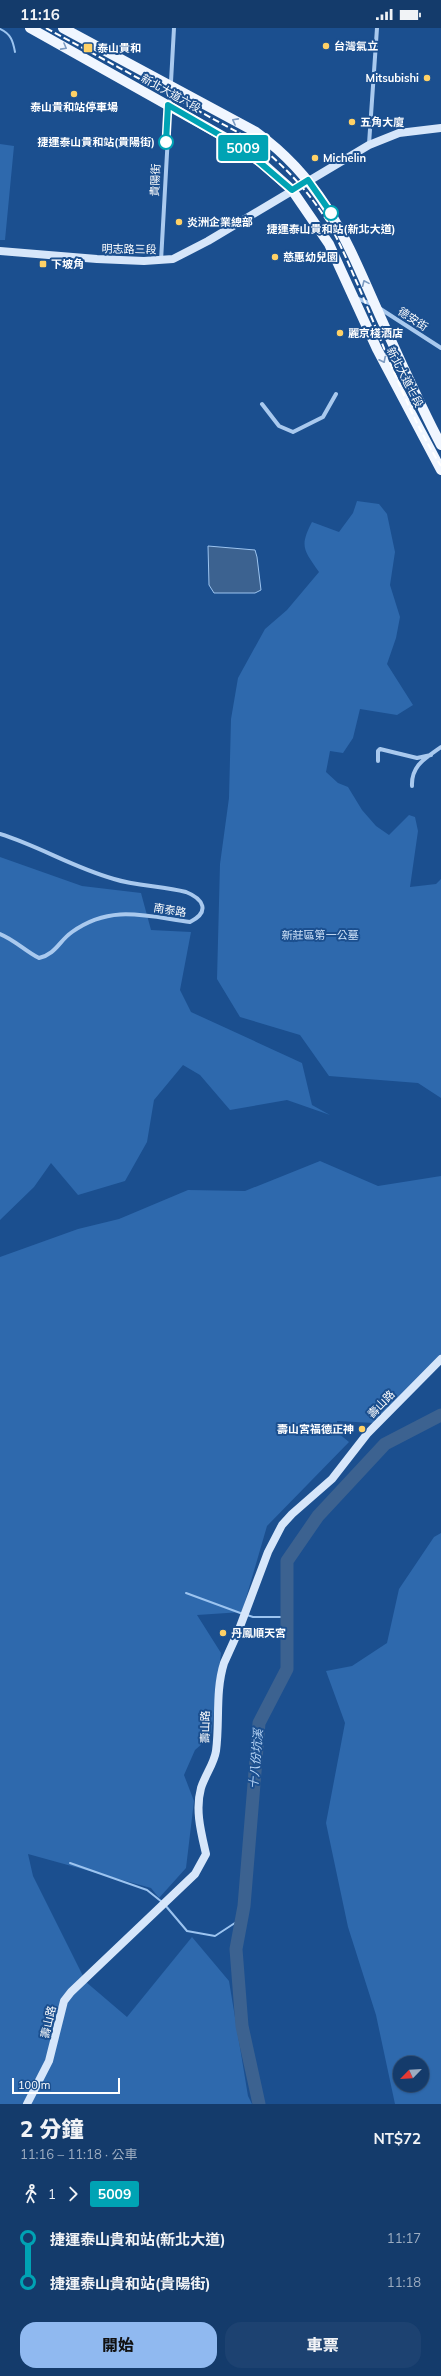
<!DOCTYPE html>
<html lang="zh-TW">
<meta charset="utf-8">
<style>
:root{--surface:#143b6b;--page:#1d4271;--text:#f1f3f6;--muted:#9dadc1;--line:#33557e;--accent:#90b9f0}
body{margin:0;font-family:Mulish,"Noto Sans TC",sans-serif;background:var(--page);color:var(--text);height:100vh;display:flex;flex-direction:column;font-size:15px;white-space:nowrap}
*{box-sizing:border-box;margin:0}
p{font-size:13px;color:var(--muted)}
.icon{flex:none;width:22px;height:22px;fill:none;stroke:currentColor;stroke-width:2;stroke-linecap:round;stroke-linejoin:round}
.map{position:relative;height:2076px;overflow:hidden}
.panel{display:flex;flex-direction:column;background:var(--surface);flex:1}
.panel>*{flex:none}
.badge{padding:0 8px;border-radius:3px;font-size:14px;line-height:26px}
.needle{width:26px;rotate:245deg}
.controls{position:absolute;left:393px;top:2028px;display:grid;gap:8px}
.controls a{display:grid;place-items:center;width:36px;height:36px;border-radius:50%;background:var(--surface);box-shadow:0 1px 3px #0004,0 0 0 1px var(--line);font-size:20px}
.scale{position:absolute;left:12px;bottom:10px;width:108px;box-sizing:border-box;padding-left:4px;border:2px solid #fff;border-top:0;font-size:11px;line-height:14px;white-space:nowrap;color:#fff;-webkit-text-stroke:3px #1b4f8f;paint-order:stroke}
.map>.badge{position:absolute;translate:-50% -50%;box-shadow:0 0 0 2px #fff}
.legs{display:flex;align-items:center;gap:6px;height:44px;padding:0 20px;font-size:13px}
.legs p{margin-inline-start:auto}
.summary{display:flex;align-items:center;justify-content:space-between;height:68px;padding:0 20px}
h1{font-size:22px;font-weight:800;line-height:30px}
.action{display:flex;gap:8px;margin-top:auto;padding:8px 20px}
.action a{flex:1;height:46px;border-radius:16px;background:var(--accent);color:#111;font-size:16px;font-weight:800;line-height:46px;text-align:center}
.action a+a{background:var(--page);color:var(--text)}
ul{padding:0 20px;list-style:none}
li{display:flex;align-items:center;gap:14px;height:44px;font-size:15px}
li i{display:grid;place-items:center;width:6px;height:100%;margin:0 5px;background:currentColor}
li i::after{content:'';width:10px;height:10px;margin:-5px;border:3px solid;border-radius:50%;background:var(--surface)}
li p{margin-inline-start:auto}
li:first-child i{background:linear-gradient(#0000 50%,currentColor 0)}
li:last-child i{background:linear-gradient(currentColor 50%,#0000 0)}
.status{display:flex;justify-content:space-between;align-items:center;height:28px;padding:0 20px;background:var(--surface);direction:ltr}
.status svg{height:11px;fill:currentColor}
.map>svg:first-child{display:block}
</style>
<div class="status"><b>11:16</b><svg viewBox="0 0 49 12"><path d="M0 12V9h3v3zM5 12V6h3v6zM10 12V3h3v9zM15 12V0h3v12zM26 1h20v11H26zM47 4h2v5h-2z"/></svg></div>
<div class="map">
<svg width="441" height="2076" viewBox="0 0 441 2076">
<rect width="100%" height="100%" fill="#1b4f8f"/>
<!-- green -->
<path fill="#2e69ad" fill-rule="evenodd" d="M0,116L14,118L5,212H0Z
M357,473L379,476L387,486L395,524L390,557L400,589L396,610L387,636L413,677L397,687L360,681L353,710L343,725L330,723L326,744L338,755L348,759L362,782L376,798L389,807L409,787L415,789L418,803L410,859L436,856L441,851V1070L418,1055L329,1048L300,1007L240,989L217,951L220,836L229,770L231,691L238,650L265,601L287,582L319,544C304,522 299,519 312,494L339,504L353,485Z
M0,829L82,858L141,865L151,902L191,904L180,962L191,984L302,1035L312,1077L330,1087L287,1072L230,1082L200,1047L183,1037L154,1072L147,1114L125,1153L78,1167L51,1135L34,1159L0,1192Z
M320,1133L378,1158L441,1148V1327L374,1395L337,1393L338,1405L349,1414L267,1498L242,1584L197,1587L221,1625L211,1708L195,1722L184,1747L194,1773L186,1840L159,1870L151,1860L28,1826L33,1848L86,1954L127,1989L192,1909L229,1953L248,2068L252,2076H0V1229L78,1201L119,1191L188,1162L245,1163Z
M441,1505V2076H395L376,1987L348,1899L326,1795L345,1695L326,1643L352,1638L387,1615L399,1561L434,1509ZM400,2035H422V2057H400Z"/>
<!-- water -->
<path fill="#3c6290" stroke="#9cc4f0" d="M208,518L255,522L257,529L261,562L255,565H214L209,557Z"/>
<g fill="none" stroke-linecap="round" stroke-linejoin="round">
<!-- stream -->
<path stroke="#9cc4f0" stroke-width="2" d="M0,1C11,6 13,13 15,24
M186,1565L243,1586
M247,1587L253,1589H287
M70,1835L147,1862L162,1874
M165,1877L187,1903L215,1908L241,1891"/>
<!-- river -->
<path stroke="#3c6290" stroke-width="13" d="M259,2076L242,1998L236,1921L244,1878L259,1695L287,1641V1533L318,1488L385,1416L441,1387"/>
<!-- street -->
<path stroke="#a9c9ee" stroke-width="4" d="M369,116L377,0
M161,233L174,0
M356,270L374,277
M379,280L441,320
M262,376L279,398L293,404L323,389L336,366
M378,733V723L380,721L417,730L431,727
M412,758C411,737 426,730 441,719
M0,806C39,818 74,840 114,851C136,858 163,858 186,864C204,871 210,884 190,894C146,888 111,876 72,904C59,913 56,926 39,930C25,923 15,912 0,906"/>
<!-- secondary -->
<path stroke="#d6e6fa" stroke-width="8" d="M0,223L97,231L144,233L173,231L208,213L369,117L399,105L441,100
M27,2076L49,2033L64,1973L71,1964L195,1846L206,1826C201,1804 195,1782 201,1760C205,1747 214,1736 216,1723C220,1693 215,1664 224,1635L238,1604L268,1524L282,1497L292,1486L332,1451L367,1406L441,1331"/>
<!-- primary -->
<path stroke="#f0f6ff" stroke-width="10" d="M30,0L226,110L263,136L292,162L329,216L377,321L441,442
M63,0L256,104C325,154 347,214 380,288C400,332 419,375 441,417"/>
<!-- rail -->
<path stroke="#fff" stroke-width="2" stroke-dasharray="7 3" stroke-linecap="butt" d="M46,0L252,112C280,134 304,158 324,188C339,211 349,237 360,262C385,320 407,384 441,438"/>
</g>
<!-- one-way arrows -->
<defs><path id="oneway-chevron" d="M-2-3.5L2.5 0L-2 3.5" fill="none" stroke-width="1.6" stroke-linecap="round" stroke-linejoin="round"/></defs>
<g stroke="#7b9ac1">
<use href="#oneway-chevron" transform="translate(64 19) rotate(29)"/>
<use href="#oneway-chevron" transform="translate(235 93) rotate(-152)"/>
<use href="#oneway-chevron" transform="translate(365 255) rotate(-114)"/>
<use href="#oneway-chevron" transform="translate(383 332) rotate(63)"/>
</g>
<g fill="none" stroke-linecap="round" stroke-linejoin="round">
<defs>
<path id="line-1" d="M166,114L168,77L244,121L292,162L308,152L331,185"/>
</defs>
<!-- line-1 casing -->
<use href="#line-1" stroke="#fff" stroke-width="9"/>
<!-- line-1 -->
<use href="#line-1" stroke="#00a3b4" stroke-width="6"/>
</g>
<!-- markers -->
<g fill="#ffd166" stroke="#1b4f8f" stroke-width="1.5">
<circle cx="326" cy="18" r="4"/>
<rect x="83" y="15" width="10" height="10" rx="2"/>
<circle cx="427" cy="50" r="4"/>
<circle cx="74" cy="66" r="4"/>
<circle cx="352" cy="94" r="4"/>
<circle cx="315" cy="130" r="4"/>
<circle cx="179" cy="194" r="4"/>
<circle cx="275" cy="229" r="4"/>
<rect x="39" y="232" width="8" height="8" rx="2"/>
<circle cx="340" cy="305" r="4"/>
<circle cx="362" cy="1401" r="4"/>
<circle cx="223" cy="1605" r="4"/>
</g>
<g fill="#fff" stroke="#00a3b4" stroke-width="2">
<circle cx="166" cy="114" r="7"/>
<circle cx="331" cy="185" r="7"/>
</g>
<g text-anchor="middle" stroke-width="4" stroke-linejoin="round" paint-order="stroke">
<!-- poi labels -->
<g font-size="11" font-weight="bold" fill="#fff" stroke="#1b4f8f" text-anchor="start">
<text x="334" y="22">台灣氣立</text>
<text x="97" y="24">泰山貴和</text>
<text x="419" y="54" text-anchor="end">Mitsubishi</text>
<text x="74" y="83" text-anchor="middle">泰山貴和站停車場</text>
<text x="360" y="98">五角大廈</text>
<text x="323" y="134">Michelin</text>
<text x="187" y="198">炎洲企業總部</text>
<text x="283" y="233">慈惠幼兒園</text>
<text x="51" y="240">下坡角</text>
<text x="348" y="309">麗京棧酒店</text>
<text x="354" y="1405" text-anchor="end">壽山宮福德正神</text>
<text x="231" y="1609">丹鳳順天宮</text>
</g>
<!-- street labels -->
<g font-size="11" fill="#fff" stroke="#1b4f8f">
<text transform="translate(171 65) rotate(29)" y="4">新北大道六段</text>
<text transform="translate(155 152) rotate(-87)" y="4">貴陽街</text>
<text transform="translate(129 221) rotate(1)" y="4">明志路三段</text>
<text transform="translate(413 291) rotate(33)" y="4">德安街</text>
<text transform="translate(405 349) rotate(63)" y="4">新北大道七段</text>
<text transform="translate(170 882) rotate(9)" y="4">南泰路</text>
<text transform="translate(381 1376) rotate(-46)" y="4">壽山路</text>
<text transform="translate(205 1699) rotate(-89)" y="4">壽山路</text>
<text transform="translate(48 1994) rotate(-77)" y="4">壽山路</text>
</g>
<!-- stop labels -->
<g font-size="11" font-weight="bold" fill="#fff" stroke="#1b4f8f" text-anchor="end">
<text x="155" y="118">捷運泰山貴和站(貴陽街)</text>
<text x="331" y="205" text-anchor="middle">捷運泰山貴和站(新北大道)</text>
</g>
<!-- park labels -->
<g font-size="11" fill="#cfe3fa" stroke="#1b4f8f">
<text x="320" y="911">新莊區第一公墓</text>
</g>
<!-- water labels -->
<g font-size="12" font-style="italic" fill="#b5d3f5" stroke="#1b4f8f">
<text transform="translate(256 1731) rotate(-85)" y="4">十八份坑溪</text>
</g>
</g>
</svg>
<div class="controls">
<a><svg class="needle" viewBox="-14 -14 28 28"><path d="M0-13l5 13h-10z" fill="#e53935"/><path d="M0 13l5-13h-10z" fill="#9dadc1"/></svg></a>
</div>
<div class="scale">100 m</div>
<b class="badge" style="left:243px;top:120px;background:#00a3b4;color:#fff">5009</b>
</div>
<section class="panel">
<div class="summary"><div><h1>2 分鐘</h1><p>11:16 – 11:18 · 公車</p></div><b>NT$72</b></div>
<div class="legs"><svg class="icon" aria-label="walk" viewBox="0 0 24 24"><circle cx="13" cy="4" r="2"/><path d="M13 8l-2 6 4 7M11 14l-3 7M7 12l3-4h3l4 4"/></svg>1<svg class="icon" aria-label="forward" viewBox="0 0 24 24"><path d="M9 5l7 7-7 7"/></svg><b class="badge" style="background:#00a3b4;color:#fff">5009</b></div>
<ul>
<li><i style="color:#00a3b4"></i><b>捷運泰山貴和站(新北大道)</b><p>11:17</p></li>
<li><i style="color:#00a3b4"></i><b>捷運泰山貴和站(貴陽街)</b><p>11:18</p></li>
</ul>
<div class="action"><a>開始</a><a>車票</a></div>
</section>
